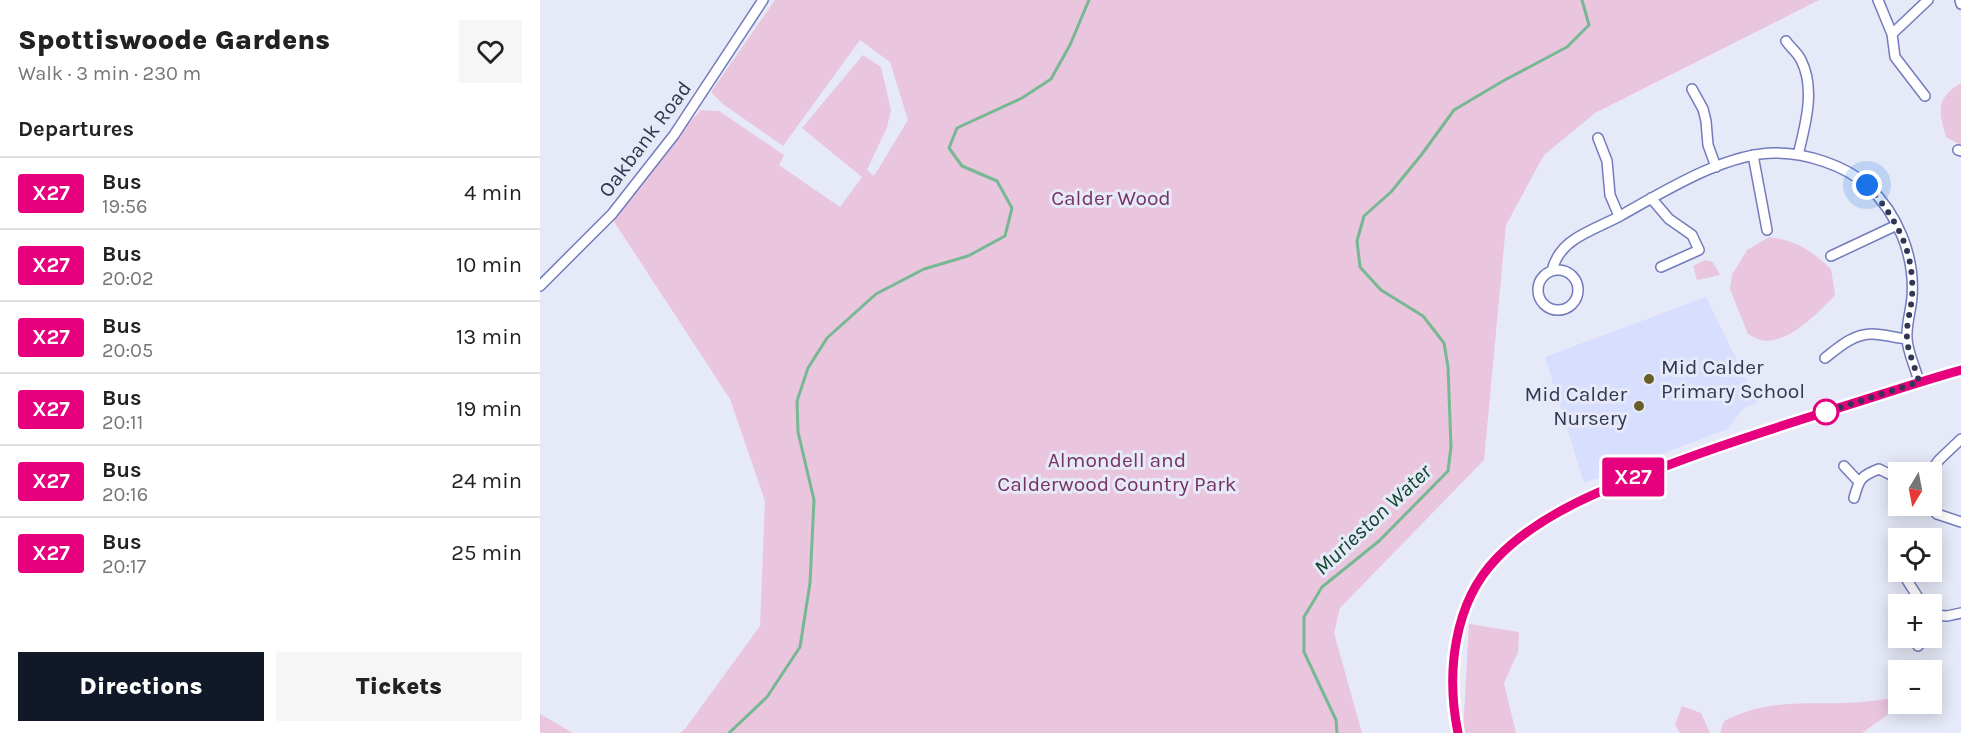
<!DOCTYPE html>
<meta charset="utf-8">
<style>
:root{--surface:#fff;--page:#f6f6f6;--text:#222;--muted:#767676;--line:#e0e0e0;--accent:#111827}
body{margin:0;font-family:Karla,sans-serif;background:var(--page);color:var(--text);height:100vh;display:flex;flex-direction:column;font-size:22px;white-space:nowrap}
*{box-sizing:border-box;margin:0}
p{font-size:20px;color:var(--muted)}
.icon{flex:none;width:33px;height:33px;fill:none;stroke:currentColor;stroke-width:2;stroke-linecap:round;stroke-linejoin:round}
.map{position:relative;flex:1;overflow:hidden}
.panel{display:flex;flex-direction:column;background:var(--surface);width:540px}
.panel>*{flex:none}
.badge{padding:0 12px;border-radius:4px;font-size:21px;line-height:39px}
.needle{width:39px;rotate:190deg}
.fabs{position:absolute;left:1348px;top:462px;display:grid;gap:12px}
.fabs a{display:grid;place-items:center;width:54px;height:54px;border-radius:0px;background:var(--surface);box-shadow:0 3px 15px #0003;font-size:30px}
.you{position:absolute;width:30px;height:30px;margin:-15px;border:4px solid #fff;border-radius:50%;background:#1a73e8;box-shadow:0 0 0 9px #1a73e833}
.map>.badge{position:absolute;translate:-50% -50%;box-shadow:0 0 0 3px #fff}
h2{padding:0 18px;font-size:22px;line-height:54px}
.round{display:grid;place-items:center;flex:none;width:63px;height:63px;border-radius:0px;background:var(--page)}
.head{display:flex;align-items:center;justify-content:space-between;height:102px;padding:0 18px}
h1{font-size:28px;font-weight:800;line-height:45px}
.cta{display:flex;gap:12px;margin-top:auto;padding:12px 18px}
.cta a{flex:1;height:69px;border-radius:0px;background:var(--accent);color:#fff;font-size:24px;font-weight:800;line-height:69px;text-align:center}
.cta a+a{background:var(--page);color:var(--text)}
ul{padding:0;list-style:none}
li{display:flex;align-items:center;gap:18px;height:72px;padding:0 18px;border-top:2px solid var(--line)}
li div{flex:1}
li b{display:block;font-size:22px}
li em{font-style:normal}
li .badge{min-width:66px;font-weight:700;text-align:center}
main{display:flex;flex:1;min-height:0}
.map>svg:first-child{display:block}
</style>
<main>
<section class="panel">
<div class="head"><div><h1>Spottiswoode Gardens</h1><p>Walk · 3 min · 230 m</p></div><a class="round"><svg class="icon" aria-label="heart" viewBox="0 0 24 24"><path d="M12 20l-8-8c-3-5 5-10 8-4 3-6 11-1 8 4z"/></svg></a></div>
<h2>Departures</h2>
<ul>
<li><span class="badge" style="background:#e6007e;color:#fff">X27</span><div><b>Bus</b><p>19:56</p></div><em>4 min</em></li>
<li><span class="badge" style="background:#e6007e;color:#fff">X27</span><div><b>Bus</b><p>20:02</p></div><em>10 min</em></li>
<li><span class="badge" style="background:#e6007e;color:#fff">X27</span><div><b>Bus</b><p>20:05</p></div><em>13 min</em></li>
<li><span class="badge" style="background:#e6007e;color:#fff">X27</span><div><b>Bus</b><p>20:11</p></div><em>19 min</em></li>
<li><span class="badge" style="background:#e6007e;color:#fff">X27</span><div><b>Bus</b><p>20:16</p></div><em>24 min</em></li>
<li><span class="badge" style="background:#e6007e;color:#fff">X27</span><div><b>Bus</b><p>20:17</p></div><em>25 min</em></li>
</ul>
<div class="cta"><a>Directions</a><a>Tickets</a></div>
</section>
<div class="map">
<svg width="1421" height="733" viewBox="0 0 1421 733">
<rect width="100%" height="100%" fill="#e6e9f7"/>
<!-- built -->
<path fill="#d8defe" d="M1166,297L1217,402L1204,408L1188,429L1044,483L1005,357Z"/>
<!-- green -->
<path fill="#eac5de" d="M235,0H1279L1055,113L1004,155L966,225L944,460L800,608L794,633L822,733H140L145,729L220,626L225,501L190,399L73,220L142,131L161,110L179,111L244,155L239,165L300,207L322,177L262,128L323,55L341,67L351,110L347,127L327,170L334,176L368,120L350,62L320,40L243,146L183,104L171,92Z
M1421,83V145L1406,137C1399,112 1395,98 1421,83Z
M1229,237C1259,242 1268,248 1291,269L1295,295C1279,312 1247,346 1221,340C1217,339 1212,336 1208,334L1190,289L1192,275L1207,250Z
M1165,260L1173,262L1180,275L1157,280L1153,266Z
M929,624L979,632L978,652L964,683L976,733H923Z
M1354,698L1357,708L1322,733H1180L1184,721C1225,700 1259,704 1303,703C1320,703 1337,700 1354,698Z
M1142,706L1161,713L1170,733H1140L1135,725Z
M0,714L33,733H0Z"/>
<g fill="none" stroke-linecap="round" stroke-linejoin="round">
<!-- stream -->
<path stroke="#76b892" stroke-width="3" d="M189,733L227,697L260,647L270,583L274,500L258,432L257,401L268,368L287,338L336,294L384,269L428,256L465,236L472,208L457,181L422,166L409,148L417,128L482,98L511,79L530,45L549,0
M797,733L796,720L764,652V617L782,587L839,541L908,471L911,447L908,367L904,343L883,316L841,290L820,267L817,241L824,216L851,192L882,154L914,110L963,81L1027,47L1049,25L1042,0"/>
<defs>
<path id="minor" d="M1338,0L1352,34L1355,57L1385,96
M1420,0L1421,4
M1352,34L1388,0
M1246,41C1250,47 1258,53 1261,60C1276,89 1265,126 1258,155
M1152,89L1163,109L1166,121L1168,145L1176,167
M1058,138L1067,161L1070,195L1079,216
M1418,150L1421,151
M1213,155L1227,230
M1111,198L1129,219L1152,235L1159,250L1121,267
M1291,256L1357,225
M998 290a20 20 0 1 1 40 0a20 20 0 1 1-40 0Z
M1012,271C1015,257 1023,247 1035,239C1049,230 1065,224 1080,216C1123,192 1185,153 1235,153C1266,153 1305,165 1328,186C1358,214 1375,256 1372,297C1371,311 1366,325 1367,338C1367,351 1376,369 1379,382
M0,286L72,214L134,135L223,0
M1285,358C1299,347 1313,334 1332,334C1344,334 1355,338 1366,339
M1304,466L1318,481
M1390,472L1399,460L1421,439
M1314,498C1319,480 1320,476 1339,469L1359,479
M1389,506L1397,514L1421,522
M1356,561L1359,566
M1362,572L1382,604
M1392,615L1407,616L1421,613
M1378,646L1382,638
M918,733C906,674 913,603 957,558C1001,512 1073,485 1131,463C1181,445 1231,429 1282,413C1329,399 1374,383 1421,370"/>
</defs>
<!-- minor casing -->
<use href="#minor" stroke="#737bbc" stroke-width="12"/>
<!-- minor -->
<use href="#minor" stroke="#fff" stroke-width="9"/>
</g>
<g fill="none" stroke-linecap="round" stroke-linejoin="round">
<defs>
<path id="line" d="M918,733C906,674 913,603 957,558C999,514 1067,487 1123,467C1175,447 1228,430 1282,413C1329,399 1374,383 1421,370"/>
</defs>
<!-- line casing -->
<use href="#line" stroke="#fff" stroke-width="14"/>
<!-- line -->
<use href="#line" stroke="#e6007e" stroke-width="9"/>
<!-- walk -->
<path stroke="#333753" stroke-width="6" stroke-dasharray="0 10.8" d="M1286,412L1283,413L1379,382C1376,369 1367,350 1367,338C1366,324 1371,310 1372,297C1375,251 1356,218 1327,185"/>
</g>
<!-- markers -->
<g fill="#695e2b" stroke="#e6e9f7" stroke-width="2">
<circle cx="1109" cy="379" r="6"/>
<circle cx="1099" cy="406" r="6"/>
</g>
<circle fill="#fff" stroke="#e6007e" stroke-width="3" cx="1286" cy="412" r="12"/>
<g text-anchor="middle" stroke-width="6" stroke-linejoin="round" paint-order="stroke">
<!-- street labels -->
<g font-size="21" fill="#333753" stroke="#e6e9f7">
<text transform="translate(105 139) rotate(-53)" y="7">Oakbank Road</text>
</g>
<!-- park labels -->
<g font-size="21" fill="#773266" stroke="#e6e9f7">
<text x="571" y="205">Calder Wood</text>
<text x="577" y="467">Almondell and<tspan x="577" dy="24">Calderwood Country Park</tspan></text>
</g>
<!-- poi labels -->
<g font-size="21" fill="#333753" stroke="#e6e9f7" text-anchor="start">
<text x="1121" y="374">Mid Calder<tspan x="1121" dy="24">Primary School</tspan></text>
<text x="1087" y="401" text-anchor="end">Mid Calder<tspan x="1087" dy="24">Nursery</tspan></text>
</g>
<!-- water labels -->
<g font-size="22" font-style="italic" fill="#11452c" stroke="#e6e9f7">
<text transform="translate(832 519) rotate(-43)" y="8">Murieston Water</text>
</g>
</g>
</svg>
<div class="fabs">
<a><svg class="needle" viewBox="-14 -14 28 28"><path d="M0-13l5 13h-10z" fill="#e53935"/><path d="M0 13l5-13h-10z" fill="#767676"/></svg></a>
<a><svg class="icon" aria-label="locate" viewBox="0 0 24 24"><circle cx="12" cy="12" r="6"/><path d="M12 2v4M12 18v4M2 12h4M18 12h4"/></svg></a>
<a>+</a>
<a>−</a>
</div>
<div class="you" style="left:1327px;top:185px"></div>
<b class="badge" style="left:1093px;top:477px;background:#e6007e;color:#fff">X27</b>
</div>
</main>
